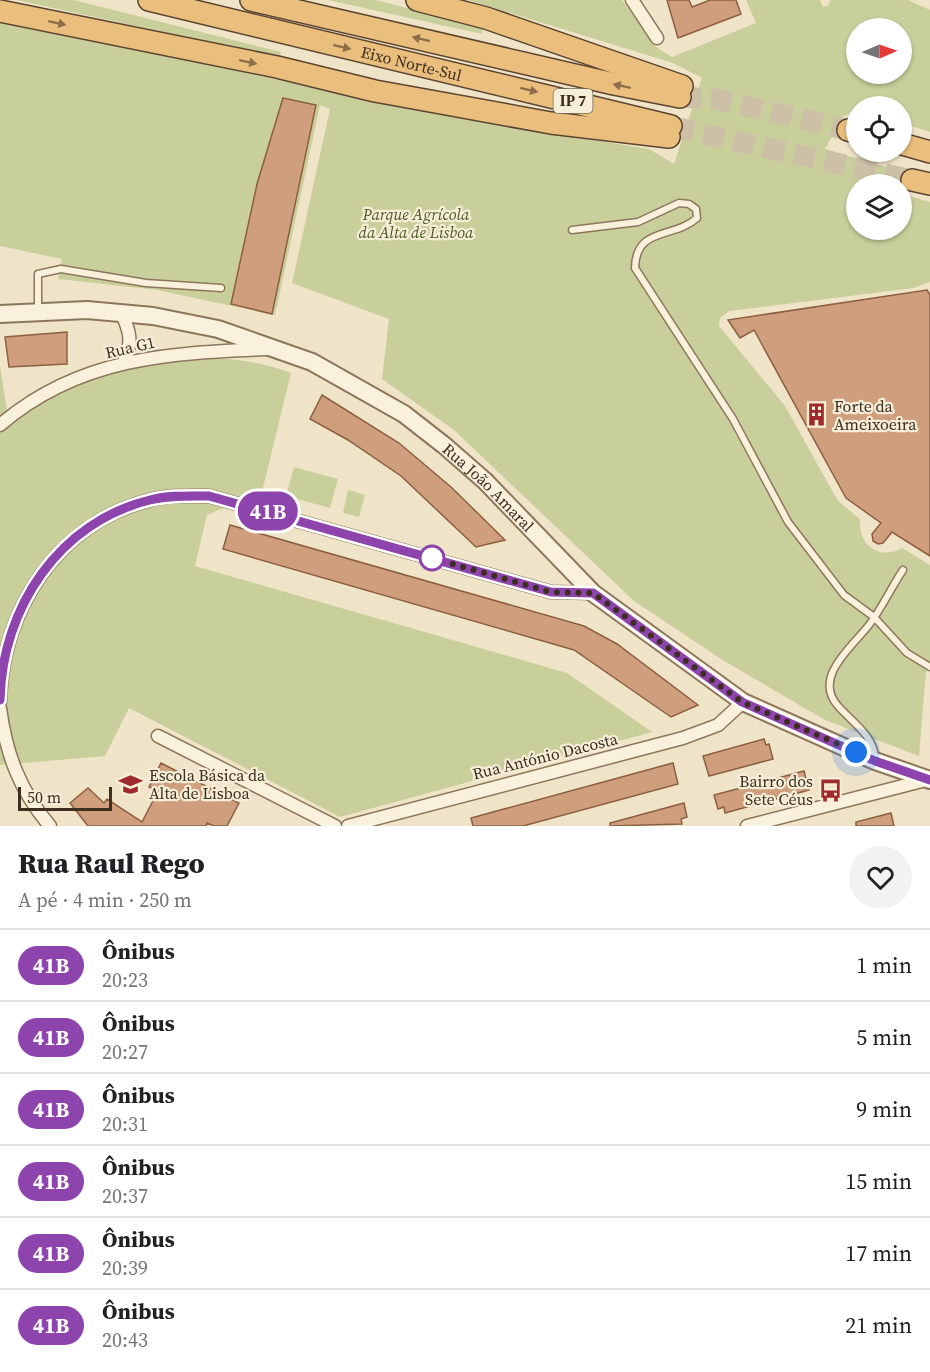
<!DOCTYPE html>
<html lang="pt">
<meta charset="utf-8">
<style>
:root{--surface:#fff;--page:#f2f2f2;--text:#202124;--muted:#757577;--line:#e0e0e0}
body{margin:0;font-family:"Source Serif 4",serif;background:var(--page);color:var(--text);height:100vh;display:flex;flex-direction:column;font-size:22px;white-space:nowrap}
*{box-sizing:border-box;margin:0}
p{font-size:20px;color:var(--muted)}
.icon{flex:none;width:33px;height:33px;fill:none;stroke:currentColor;stroke-width:2;stroke-linecap:round;stroke-linejoin:round}
.map{position:relative;height:826px;overflow:hidden}
.sheet{display:flex;flex-direction:column;background:var(--surface);flex:1}
.sheet>*{flex:none}
.badge{padding:0 12px;border-radius:20px;font-size:21px;line-height:39px}
.needle{width:39px;rotate:88deg}
.controls{position:absolute;left:846px;top:18px;display:grid;gap:12px}
.controls a{display:grid;place-items:center;width:66px;height:66px;border-radius:50%;background:var(--surface);box-shadow:0 2px 4px #0004;font-size:30px}
.scale{position:absolute;left:18px;bottom:15px;width:94px;box-sizing:border-box;padding-left:6px;border:3px solid #3d2e20;border-top:0;font-size:16px;line-height:21px;white-space:nowrap;color:#3d2e20;-webkit-text-stroke:4px #f7eed8;paint-order:stroke}
.you{position:absolute;width:30px;height:30px;margin:-15px;border:4px solid #fff;border-radius:50%;background:#1a73e8;box-shadow:0 0 0 9px #1a73e833}
.map>.badge{position:absolute;translate:-50% -50%;box-shadow:0 0 0 3px #fff}
.round{display:grid;place-items:center;flex:none;width:63px;height:63px;border-radius:32px;background:var(--page)}
.summary{display:flex;align-items:center;justify-content:space-between;height:102px;padding:0 18px}
h1{font-size:28px;font-weight:800;line-height:45px}
ul{padding:0;list-style:none}
li{display:flex;align-items:center;gap:18px;height:72px;padding:0 18px;border-top:2px solid var(--line)}
li div{flex:1}
li b{display:block;font-size:22px}
li em{font-style:normal}
li .badge{min-width:66px;font-weight:700;text-align:center}
.map>svg:first-child{display:block}
</style>
<div class="map">
<svg width="930" height="826" viewBox="0 0 930 826">
<rect width="100%" height="100%" fill="#f0e4c8"/>
<!-- green -->
<path fill="#c9cf9b" fill-rule="evenodd" d="M16,0H74L281,52L279,57Z
M328,0H376L483,28L482,34Z
M468,0H622L656,47L672,57L756,23L746,0H820L823,7L829,5L830,0H908L930,10V132L902,123V106H856V110L843,117L825,149L896,170L899,184H856V230H902V194L930,202V282L914,288L729,311L720,318L719,326L785,406L838,501L860,519C858,544 878,561 902,548L930,565V671H926L919,756L825,720L724,661L634,601L454,430L382,379L389,319L292,283L330,109L320,105L275,315L157,290L58,279L62,259L0,246V21L463,119L649,149L674,164L702,78L673,63ZM856,28H902V74H856Z
M113,359C171,359 236,351 291,373L262,492L207,515L195,566L567,673L652,732L340,817L129,708L105,756L0,765V365L7,411L55,382Z
M294,467L338,479L330,508L286,496Z
M348,490L365,495L359,517L343,513Z"/>
<!-- building -->
<path fill="#cf9f7d" stroke="#8d5f41" stroke-width="1.5" d="M667,0H689L692,7L710,0H736L741,14L678,38Z
M283,98L316,105L272,314L231,304L257,184Z
M927,290L930,295V556L892,532L883,543L878,544L873,541L872,534L881,523L846,498L754,330L740,338L728,320Z
M67,332V364L9,367L5,337Z
M322,395L399,443L451,487L505,540L476,547L401,476L348,440L310,419Z
M230,525L584,626L617,644L698,705L671,717L574,650L223,549Z
M764,739L766,745L769,744L773,759L709,776L703,756Z
M161,763L239,803L227,826H214L207,823L206,826H88L70,803L88,788L104,803L107,799L142,822L158,791L149,787Z
M673,763L678,784L523,826H473L471,818Z
M804,771L809,790L725,813L724,807L718,809L714,795Z
M684,803L687,817L681,819L682,824L610,826V823Z
M891,813L894,826H856V822Z"/>
<g fill="none" stroke-linecap="round" stroke-linejoin="round">
<!-- trunk-tunnel -->
<path stroke="#ccc0a6" stroke-width="21" stroke-dasharray="21 10" stroke-linecap="butt" d="M680,97L717,99L848,130
M673,127L912,180"/>
<defs>
<path id="service" d="M572,230L638,222L679,203L689,204L696,209L697,218C674,239 636,226 635,268L733,419L788,522L844,595L874,617L907,653L930,667
M38,311V274L61,269L146,283L221,288
M875,757C873,735 852,722 838,706C812,677 853,646 869,625C882,608 891,588 903,570"/>
<path id="minor" d="M632,0L657,38
M121,312C130,331 133,342 124,362
M0,425C79,357 170,353 268,349
M0,701C2,609 58,523 150,500C169,495 189,496 209,496L551,592L593,593
M0,708C6,754 20,791 50,826
M158,736L335,826
M348,826L683,738L718,725L743,702
M747,826L926,780"/>
<g id="tertiary">
<path id="s1" d="M0,314L87,310L153,316L218,329L312,362L404,414L445,446L485,481L593,593L743,702L875,761L930,780"/>
</g>
<g id="trunk">
<path id="s2" d="M149,0L671,126"/>
<path d="M251,0L614,84L680,97"/>
<path d="M417,0L486,18L682,86"/>
<path d="M0,11L277,67L375,91L551,123L669,137"/>
<path d="M848,130L856,132"/>
<path d="M902,144L930,152"/>
<path d="M912,180L930,184"/>
</g>
</defs>
<!-- service casing -->
<use href="#service" stroke="#8d765c" stroke-width="9"/>
<!-- minor casing -->
<use href="#minor" stroke="#8d765c" stroke-width="15"/>
<!-- tertiary casing -->
<use href="#tertiary" stroke="#8d765c" stroke-width="20"/>
<!-- trunk casing -->
<use href="#trunk" stroke="#5b4430" stroke-width="24"/>
<!-- service -->
<use href="#service" stroke="#faf1dc" stroke-width="6"/>
<!-- minor -->
<use href="#minor" stroke="#faf1dc" stroke-width="12"/>
<!-- tertiary -->
<use href="#tertiary" stroke="#faf1dc" stroke-width="16"/>
<!-- trunk -->
<use href="#trunk" stroke="#eabe7c" stroke-width="21"/>
</g>
<!-- one-way arrows -->
<defs><path id="oneway-solid" d="M-6-.8H1V-3.2L6.5 0L1 3.2V.8H-6Z" transform="scale(1.5)"/></defs>
<g fill="#8b6f49">
<use href="#oneway-solid" transform="translate(57 23) rotate(12)"/>
<use href="#oneway-solid" transform="translate(421 39) rotate(-167)"/>
<use href="#oneway-solid" transform="translate(342 47) rotate(13)"/>
<use href="#oneway-solid" transform="translate(248 62) rotate(12)"/>
<use href="#oneway-solid" transform="translate(622 86) rotate(-168)"/>
<use href="#oneway-solid" transform="translate(529 90) rotate(14)"/>
</g>
<g fill="none" stroke-linecap="round" stroke-linejoin="round">
<defs>
<path id="line" d="M0,700C2,608 59,522 150,500C169,495 190,496 209,496L551,592L593,593L742,702L875,761L930,780"/>
</defs>
<!-- line casing -->
<use href="#line" stroke="#fff" stroke-width="14"/>
<!-- line -->
<use href="#line" stroke="#8e44ad" stroke-width="9"/>
<!-- walk -->
<path stroke="#3d2e20" stroke-width="6" stroke-dasharray="0 10.8" d="M432,558L551,592L593,593L742,702L856,752"/>
</g>
<!-- icons -->
<defs>
<symbol id="building-bare" viewBox="-9 -9 18 18"><path d="M-4-6H4V6H1V3H-1V6H-4ZM-2.5-4.3h1.7v1.8h-1.7ZM.8-4.3h1.7v1.8H.8ZM-2.5-1h1.7V.8h-1.7ZM.8-1h1.7V.8H.8Z" fill="#9e2a2b" stroke="#f7eed8" stroke-width="2.5" paint-order="stroke"/></symbol>
<symbol id="school-bare" viewBox="-9 -9 18 18"><path d="M0-5L7-2L0 1L-7-2ZM-4 1L0 2.5L4 1V4Q0 6-4 4Z" fill="#9e2a2b" stroke="#f7eed8" stroke-width="2.5" paint-order="stroke"/></symbol>
<symbol id="bus-bare" viewBox="-9 -9 18 18"><path d="M-5-6H5V4H4V6H2V4H-2V6H-4V4H-5ZM-3.5-4V0h7V-4ZM-3.5 1.2v1.5H-2V1.2ZM2 1.2v1.5H3.5V1.2Z" fill="#9e2a2b" stroke="#f7eed8" stroke-width="2.5" paint-order="stroke"/></symbol>
</defs>
<g fill-rule="evenodd">
<use href="#building-bare" x="800" y="398" width="33" height="33"/>
<use href="#school-bare" x="114" y="768" width="33" height="33"/>
<use href="#bus-bare" x="814" y="774" width="33" height="33"/>
</g>
<!-- markers -->
<circle fill="#fff" stroke="#8e44ad" stroke-width="3" cx="432" cy="558" r="12"/>
<g text-anchor="middle" stroke-width="4.5" stroke-linejoin="round" paint-order="stroke">
<!-- shield labels -->
<rect fill="#f7eed8" stroke="#756857" stroke-width="1.5" x="553.5" y="89" width="39" height="24" rx="4.5"/>
<g font-size="15" font-weight="bold" fill="#3d2e20">
<text x="573" y="106">IP 7</text>
</g>
<!-- street labels -->
<g font-size="16" fill="#3d2e20" stroke="#f7eed8">
<text dy="6" stroke="none"><textPath href="#s2" startOffset="270">Eixo Norte-Sul</textPath></text>
<text transform="translate(130 347) rotate(-13)" y="6">Rua G1</text>
<text dy="6" stroke="none"><textPath href="#s1" startOffset="537">Rua João Amaral</textPath></text>
<text transform="translate(545 756) rotate(-14)" y="6">Rua António Dacosta</text>
</g>
<!-- park labels -->
<g font-size="16" font-style="italic" fill="#4d5a26" stroke="#f7eed8">
<text x="416" y="220">Parque Agrícola<tspan x="416" dy="18">da Alta de Lisboa</tspan></text>
</g>
<!-- poi labels -->
<g font-size="16" fill="#3d2e20" stroke="#f7eed8" text-anchor="start">
<text x="834" y="412">Forte da<tspan x="834" dy="18">Ameixoeira</tspan></text>
<text x="149" y="781">Escola Básica da<tspan x="149" dy="18">Alta de Lisboa</tspan></text>
<text x="813" y="787" text-anchor="end">Bairro dos<tspan x="813" dy="18">Sete Céus</tspan></text>
</g>
</g>
</svg>
<div class="controls">
<a><svg class="needle" viewBox="-14 -14 28 28"><path d="M0-13l5 13h-10z" fill="#e53935"/><path d="M0 13l5-13h-10z" fill="#757577"/></svg></a>
<a><svg class="icon" aria-label="locate" viewBox="0 0 24 24"><circle cx="12" cy="12" r="6"/><path d="M12 2v4M12 18v4M2 12h4M18 12h4"/></svg></a>
<a><svg class="icon" aria-label="layers" viewBox="0 0 24 24"><path d="M12 4l9 5-9 5-9-5zM3 14l9 5 9-5"/></svg></a>
</div>
<div class="scale">50 m</div>
<div class="you" style="left:856px;top:752px"></div>
<b class="badge" style="left:268px;top:511px;background:#8e44ad;color:#fff">41B</b>
</div>
<section class="sheet">
<div class="summary"><div><h1>Rua Raul Rego</h1><p>A pé · 4 min · 250 m</p></div><a class="round"><svg class="icon" aria-label="heart" viewBox="0 0 24 24"><path d="M12 20l-8-8c-3-5 5-10 8-4 3-6 11-1 8 4z"/></svg></a></div>
<ul>
<li><span class="badge" style="background:#8e44ad;color:#fff">41B</span><div><b>Ônibus</b><p>20:23</p></div><em>1 min</em></li>
<li><span class="badge" style="background:#8e44ad;color:#fff">41B</span><div><b>Ônibus</b><p>20:27</p></div><em>5 min</em></li>
<li><span class="badge" style="background:#8e44ad;color:#fff">41B</span><div><b>Ônibus</b><p>20:31</p></div><em>9 min</em></li>
<li><span class="badge" style="background:#8e44ad;color:#fff">41B</span><div><b>Ônibus</b><p>20:37</p></div><em>15 min</em></li>
<li><span class="badge" style="background:#8e44ad;color:#fff">41B</span><div><b>Ônibus</b><p>20:39</p></div><em>17 min</em></li>
<li><span class="badge" style="background:#8e44ad;color:#fff">41B</span><div><b>Ônibus</b><p>20:43</p></div><em>21 min</em></li>
</ul>
</section>
